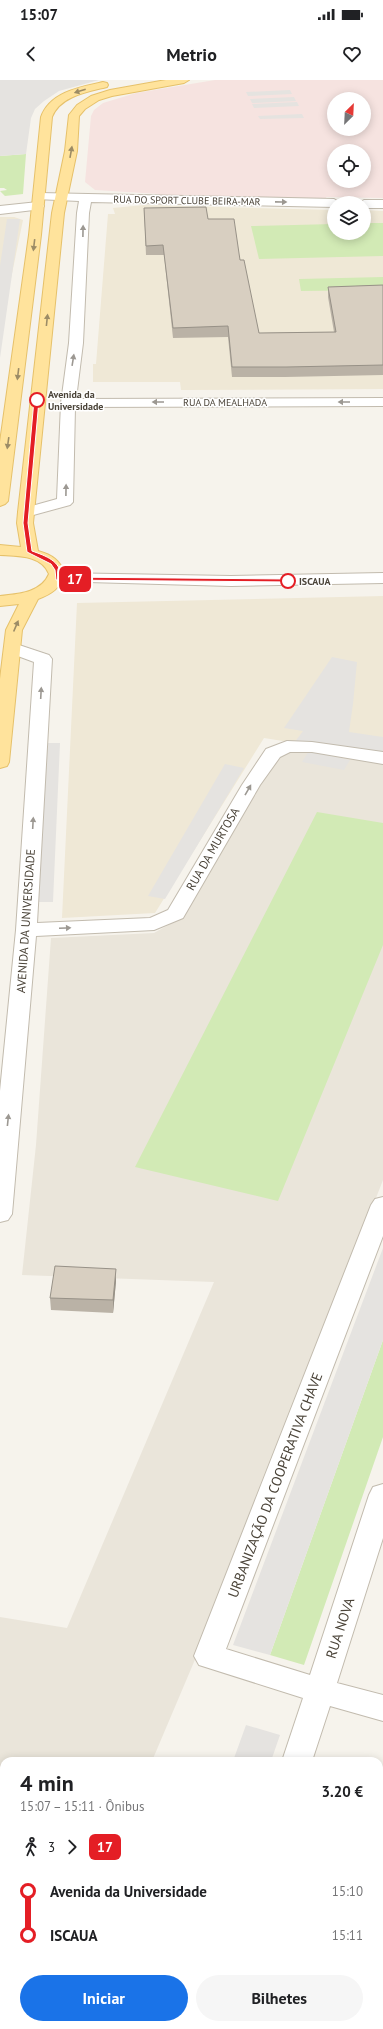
<!DOCTYPE html>
<html lang="pt">
<meta charset="utf-8">
<style>
:root{--surface:#fff;--page:#f6f6f6;--text:#202124;--muted:#757577;--accent:#1a73e8}
body{margin:0;font-family:"PT Sans",sans-serif;background:var(--page);color:var(--text);height:100vh;display:flex;flex-direction:column;font-size:15px;white-space:nowrap}
*{box-sizing:border-box;margin:0}
p{font-size:13px;color:var(--muted)}
.icon{flex:none;width:22px;height:22px;fill:none;stroke:currentColor;stroke-width:2;stroke-linecap:round;stroke-linejoin:round}
.map{position:relative;flex:1;overflow:hidden}
.drawer{position:absolute;left:0px;top:1677px;width:383px;height:272px;display:flex;flex-direction:column;background:var(--surface);border-radius:12px 12px 0 0;box-shadow:0 2px 10px #0003}
.drawer>*{flex:none}
.badge{padding:0 8px;border-radius:6px;font-size:14px;line-height:26px}
.needle{width:26px;rotate:24deg}
.buttons{position:absolute;left:327px;top:12px;display:grid;gap:8px}
.buttons a{display:grid;place-items:center;width:44px;height:44px;border-radius:50%;background:var(--surface);box-shadow:0 2px 10px #0003;font-size:20px}
.map>.badge{position:absolute;translate:-50% -50%;box-shadow:0 0 0 2px #fff}
.legs{display:flex;align-items:center;gap:6px;height:44px;padding:0 20px;font-size:13px}
.legs p{margin-inline-start:auto}
.summary{display:flex;align-items:center;justify-content:space-between;height:68px;padding:0 20px}
h1{font-size:22px;font-weight:600;line-height:30px}
.button{display:flex;gap:8px;margin-top:auto;padding:8px 20px}
.button a{flex:1;height:46px;border-radius:24px;background:var(--accent);color:#fff;font-size:16px;font-weight:600;line-height:46px;text-align:center}
.button a+a{background:var(--page);color:var(--text)}
ul{padding:0 20px;list-style:none}
li{display:flex;align-items:center;gap:14px;height:44px;font-size:15px}
li i{display:grid;place-items:center;width:6px;height:100%;margin:0 5px;background:currentColor}
li i::after{content:'';width:10px;height:10px;margin:-5px;border:3px solid;border-radius:50%;background:var(--surface)}
li p{margin-inline-start:auto}
li:first-child i{background:linear-gradient(#0000 50%,currentColor 0)}
li:last-child i{background:linear-gradient(currentColor 50%,#0000 0)}
.status{display:flex;justify-content:space-between;align-items:center;height:28px;padding:0 20px;background:var(--surface);direction:ltr}
.status svg{height:11px;fill:currentColor}
header{display:flex;justify-content:space-between;align-items:center;height:52px;padding:0 20px;background:var(--surface);font-size:18px;font-weight:600}
.map>svg:first-child{display:block}
</style>
<div class="status"><b>15:07</b><svg viewBox="0 0 49 12"><path d="M0 12V9h3v3zM5 12V6h3v6zM10 12V3h3v9zM15 12V0h3v12zM26 1h20v11H26zM47 4h2v5h-2z"/></svg></div>
<header><svg class="icon" aria-label="back" viewBox="0 0 24 24"><path d="M15 5l-7 7 7 7"/></svg>Metrio<svg class="icon" aria-label="heart" viewBox="0 0 24 24"><path d="M12 20l-8-8c-3-5 5-10 8-4 3-6 11-1 8 4z"/></svg></header>
<div class="map">
<svg width="383" height="1949" viewBox="0 0 383 1949">
<rect width="100%" height="100%" fill="#f6f3ec"/>
<!-- residential -->
<path fill="#eae5da" d="M292,670H311L383,683V1100L205,1556L152,1681H4V1945H41L39,1949H0V1537L67,1548L214,1202L22,1195L36,1065L51,858L154,853L183,837L278,675Z"/>
<!-- education -->
<path fill="#efe8d6" d="M144,125L334,130V153H364V130L383,131V309L181,310L180,302H93V284H96L108,134H115L113,128Z
M0,137H14L23,140L0,252Z
M383,516V677L264,658L155,833L62,838L77,523Z"/>
<!-- medical -->
<path fill="#f6e3e0" fill-rule="evenodd" d="M215,0H383V118L326,117L327,120L159,117V114L95,110L85,102L91,36L94,30L103,23L136,13ZM334,19H364V49H334ZM334,71H364V101H334Z"/>
<!-- green -->
<path fill="#d2eab5" d="M26,74L23,114L5,116L0,111L7,110L4,108H0V76Z
M364,143H383V176L259,179L251,146L334,144V153H364Z
M383,197V210L301,211L299,199Z
M317,732L383,743V865L278,1121L135,1087Z
M383,1260V1357L304,1585L270,1575Z"/>
<!-- parking -->
<path fill="#e5e3e0" d="M0,0H99L59,11L44,21L35,29L31,38L26,74L0,76Z
M290,10L292,14L248,16L246,12Z
M294,17L296,21L252,23L250,19Z
M297,22L299,26L254,28L252,24Z
M302,34L304,38L260,39L258,36Z
M7,139H20L0,278V186Z
M332,577L357,582L353,624L349,652L383,657V677L294,663L303,651L284,648Z
M45,663H60L53,822H36Z
M309,671L350,680L344,690L302,682Z
M225,684L244,688L165,819L148,816Z
M383,1168V1260L270,1575L233,1565Z
M246,1645L280,1655L271,1681H233Z
M138,1945H178L177,1949H136Z"/>
<g fill="none" stroke-linecap="round" stroke-linejoin="round">
<defs>
<path id="minor" d="M40,113L334,119L340,123H334V127L91,122L89,133L83,263L76,319L383,318V326L75,327L73,422L70,425L26,437L21,435L18,432L21,429L57,419L61,323L69,263L77,133L79,121L36,119L34,117L36,115Z
M364,120H383V128H364V123H359Z
M38,122L42,123L44,126L42,129L0,134V126Z
M58,493L231,496L383,493V503L231,506L52,501L50,498L52,495Z
M13,563L49,575L52,579L37,843L150,838L168,830L242,705L266,669L287,661L312,662L383,672V684L312,672H290L280,677L260,705L183,838L154,850L36,856L12,1134L8,1140L0,1142V1011L16,850L34,582L7,572L4,568L7,564Z
M383,1117V1156L226,1569L310,1595L369,1415L373,1407L383,1404V1458L337,1603L383,1615V1641L330,1626L312,1681H282L303,1618L199,1585L194,1576L371,1125L375,1119Z
M383,1815V1857L379,1859V1817Z
M192,1945H226L225,1949H191Z
M333,1945H367L366,1949H332Z"/>
<path id="major" d="M166,0H189L184,3L112,16L99,20L85,29L79,36L77,71L64,133L33,443L38,471C52,475 60,480 65,494C60,508 52,514 38,519L22,550L9,682L7,686L0,688V599L6,550L19,524L0,526V516C18,514 41,513 49,494C42,475 18,476 0,475V465L21,467L17,443L18,432L52,133L65,71L69,35L77,25L91,16L110,10Z
M103,2L107,3L108,5L107,7C87,12 60,16 52,37L41,155L8,421L5,424L0,426V362L29,155L41,37C50,12 80,7 103,2Z"/>
</defs>
<!-- minor casing -->
<use href="#minor" stroke="#c2bbae" stroke-width="2"/>
<!-- major casing -->
<use href="#major" stroke="#e6c16a" stroke-width="2"/>
<!-- minor -->
<use href="#minor" fill="#fff" fill-rule="evenodd"/>
<!-- major -->
<use href="#major" fill="#ffe39c" fill-rule="evenodd"/>
</g>
<!-- wall -->
<path fill="#bab2a6" d="M144,128L208,139L240,180L259,253L334,252L328,217V207L383,205V295L285,297H232L228,257L173,258L164,175H146Z
M116,1201L113,1233L51,1230L50,1218Z"/>
<!-- shaded-wall -->
<path fill="#979187" d="M116,1189V1201L113,1233V1220Z"/>
<!-- building -->
<path fill="#d8cfc1" stroke="#979187" d="M206,127L208,139H234L240,180H244L259,253L336,252L328,207L383,205V285L286,287H232L228,246L173,248L163,165L146,166L144,128Z
M55,1186L116,1189L113,1220L50,1218Z
M383,1934V1949H379Z"/>
<!-- one-way arrows -->
<defs><path id="oneway-solid" d="M-6-.8H1V-3.2L6.5 0L1 3.2V.8H-6Z"/></defs>
<g fill="#9c8c66">
<use href="#oneway-solid" transform="translate(80 11) rotate(162)"/>
<use href="#oneway-solid" transform="translate(71 72) rotate(-80)"/>
<use href="#oneway-solid" transform="translate(34 165) rotate(97)"/>
<use href="#oneway-solid" transform="translate(47 240) rotate(-84)"/>
<use href="#oneway-solid" transform="translate(18 294) rotate(97)"/>
<use href="#oneway-solid" transform="translate(8 363) rotate(98)"/>
<use href="#oneway-solid" transform="translate(16 546) rotate(-67)"/>
</g>
<g fill="#9c9892">
<use href="#oneway-solid" transform="translate(281 122) rotate(1)"/>
<use href="#oneway-solid" transform="translate(83 151) rotate(-89)"/>
<use href="#oneway-solid" transform="translate(73 280) rotate(-81)"/>
<use href="#oneway-solid" transform="translate(158 322) rotate(180)"/>
<use href="#oneway-solid" transform="translate(344 322) rotate(180)"/>
<use href="#oneway-solid" transform="translate(66 410) rotate(-89)"/>
<use href="#oneway-solid" transform="translate(41 613) rotate(-87)"/>
<use href="#oneway-solid" transform="translate(248 710) rotate(-60)"/>
<use href="#oneway-solid" transform="translate(33 743) rotate(-87)"/>
<use href="#oneway-solid" transform="translate(65 848) rotate(-3)"/>
<use href="#oneway-solid" transform="translate(8 1040) rotate(-84)"/>
</g>
<!-- line-1 -->
<path fill="#e41e25" stroke="#fff" d="M37,319L39,320L28,443L32,471C46,476 61,481 61,497L288,499L290,502L56,500L55,490L51,484L27,472L23,443L34,320Z"/>
<!-- markers -->
<g fill="#fff" stroke="#e41e25" stroke-width="2">
<circle cx="37" cy="320" r="7"/>
<circle cx="288" cy="501" r="7"/>
</g>
<g text-anchor="middle" stroke-width="3" stroke-linejoin="round" paint-order="stroke">
<!-- far-street labels -->
<g font-size="10" fill="#4b4439" stroke="#fff">
<text transform="translate(187 120) rotate(1)" y="4">RUA DO SPORT CLUBE BEIRA-MAR</text>
<text x="225" y="326">RUA DA MEALHADA</text>
</g>
<!-- far-stop labels -->
<g font-size="10" font-weight="bold" fill="#4b4439" stroke="#fff" text-anchor="start">
<text x="48" y="318">Avenida da<tspan x="48" dy="12">Universidade</tspan></text>
<text x="299" y="505">ISCAUA</text>
</g>
<!-- street labels -->
<g font-size="12" fill="#4b4439" stroke="#fff">
<text transform="translate(213 769) rotate(-60)" y="4">RUA DA MURTOSA</text>
<text transform="translate(26 841) rotate(-86)" y="4">AVENIDA DA UNIVERSIDADE</text>
</g>
<!-- near-street labels -->
<g font-size="14" fill="#4b4439" stroke="#fff">
<text transform="translate(275 1405) rotate(-69)" y="5">URBANIZAÇÃO DA COOPERATIVA CHAVE</text>
<text transform="translate(340 1548) rotate(-72)" y="5">RUA NOVA</text>
</g>
</g>
</svg>
<div class="buttons">
<a><svg class="needle" viewBox="-14 -14 28 28"><path d="M0-13l5 13h-10z" fill="#e53935"/><path d="M0 13l5-13h-10z" fill="#757577"/></svg></a>
<a><svg class="icon" aria-label="locate" viewBox="0 0 24 24"><circle cx="12" cy="12" r="6"/><path d="M12 2v4M12 18v4M2 12h4M18 12h4"/></svg></a>
<a><svg class="icon" aria-label="layers" viewBox="0 0 24 24"><path d="M12 4l9 5-9 5-9-5zM3 14l9 5 9-5"/></svg></a>
</div>
<b class="badge" style="left:75px;top:499px;background:#e41e25;color:#fff">17</b>
<section class="drawer">
<div class="summary"><div><h1>4 min</h1><p>15:07 – 15:11 · Ônibus</p></div><b>3.20 €</b></div>
<div class="legs"><svg class="icon" aria-label="walk" viewBox="0 0 24 24"><circle cx="13" cy="4" r="2"/><path d="M13 8l-2 6 4 7M11 14l-3 7M7 12l3-4h3l4 4"/></svg>3<svg class="icon" aria-label="forward" viewBox="0 0 24 24"><path d="M9 5l7 7-7 7"/></svg><b class="badge" style="background:#e41e25;color:#fff">17</b></div>
<ul>
<li><i style="color:#e41e25"></i><b>Avenida da Universidade</b><p>15:10</p></li>
<li><i style="color:#e41e25"></i><b>ISCAUA</b><p>15:11</p></li>
</ul>
<div class="button"><a>Iniciar</a><a>Bilhetes</a></div>
</section>
</div>
